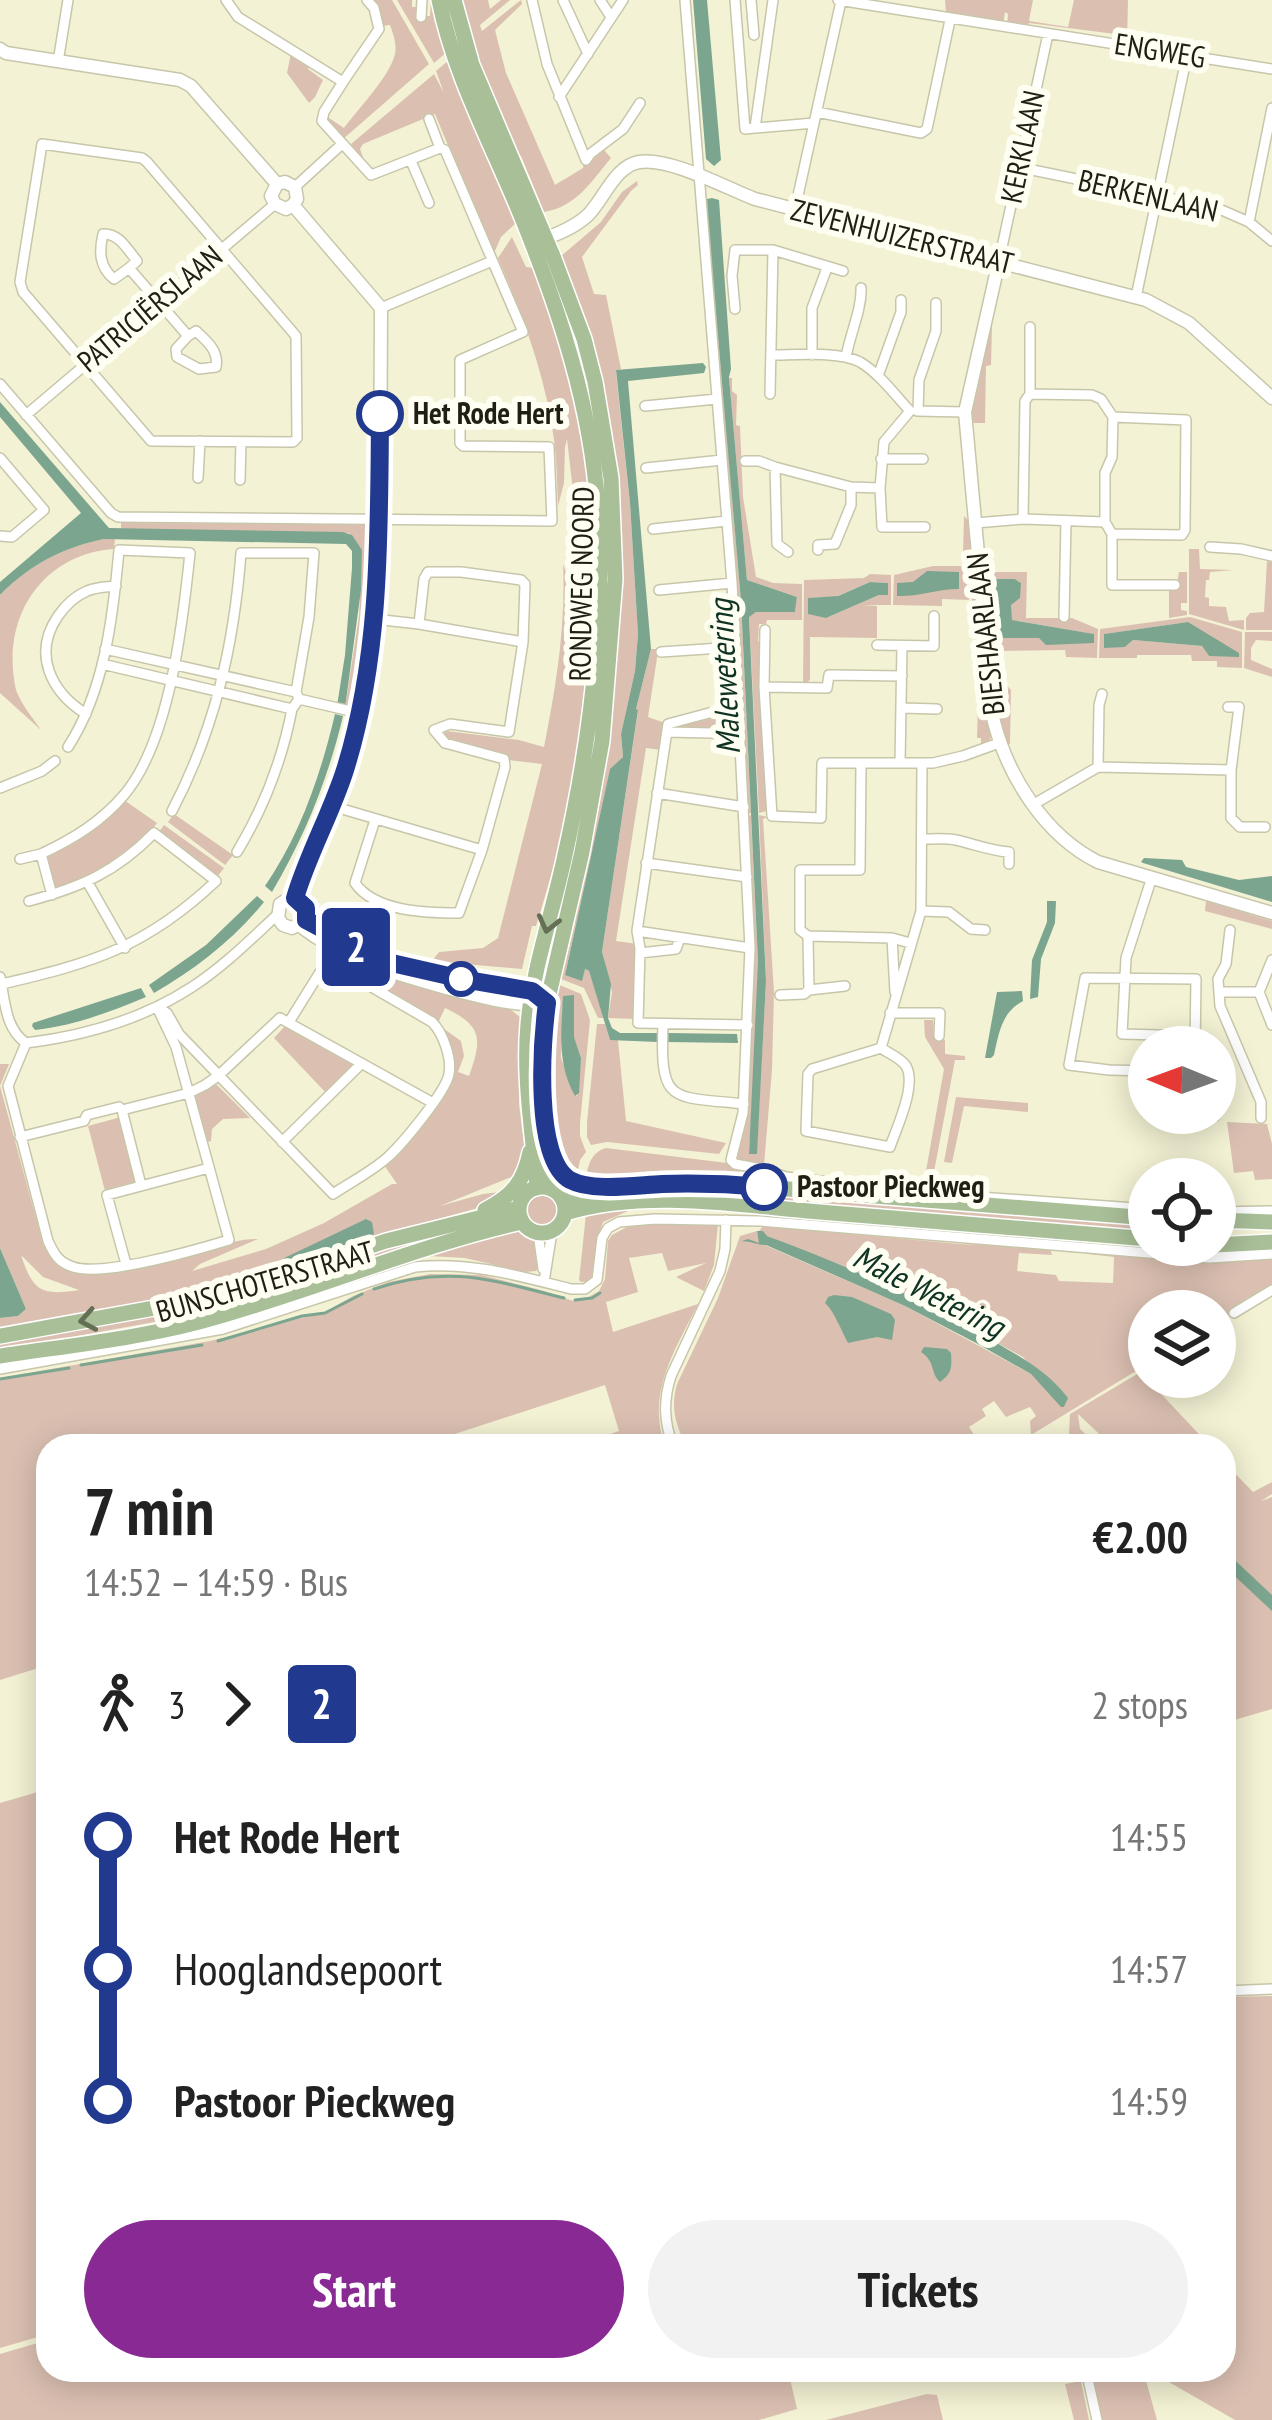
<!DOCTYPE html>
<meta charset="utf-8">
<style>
:root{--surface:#fff;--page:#f2f2f2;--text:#222;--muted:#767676;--accent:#892993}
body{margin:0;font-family:"PT Sans Narrow",sans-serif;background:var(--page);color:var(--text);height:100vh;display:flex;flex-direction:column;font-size:45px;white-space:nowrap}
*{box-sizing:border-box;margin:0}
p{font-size:39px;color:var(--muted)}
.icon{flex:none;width:66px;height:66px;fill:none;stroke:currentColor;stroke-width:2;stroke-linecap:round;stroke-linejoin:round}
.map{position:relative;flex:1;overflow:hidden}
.sheet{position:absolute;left:36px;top:1434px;width:1200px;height:948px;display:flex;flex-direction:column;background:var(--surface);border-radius:36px;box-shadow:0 6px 30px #0003}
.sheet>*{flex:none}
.badge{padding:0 24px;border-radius:9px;font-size:42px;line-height:78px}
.needle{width:78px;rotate:271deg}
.fabs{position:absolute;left:1128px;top:1026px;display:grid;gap:24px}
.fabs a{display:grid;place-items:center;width:108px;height:108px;border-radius:50%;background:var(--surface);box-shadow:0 6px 30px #0003;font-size:60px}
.map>.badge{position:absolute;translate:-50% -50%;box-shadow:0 0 0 6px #fff}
.legs{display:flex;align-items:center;gap:18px;height:132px;padding:0 48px;font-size:39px}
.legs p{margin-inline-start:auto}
.headline{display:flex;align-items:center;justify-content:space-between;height:204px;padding:0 48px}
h1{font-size:66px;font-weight:700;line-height:90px}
.cta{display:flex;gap:24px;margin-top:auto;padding:24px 48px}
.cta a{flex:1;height:138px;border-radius:72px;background:var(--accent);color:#fff;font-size:48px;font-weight:700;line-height:138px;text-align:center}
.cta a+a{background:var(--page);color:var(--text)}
ul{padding:0 48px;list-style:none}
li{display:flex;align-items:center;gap:42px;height:132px;font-size:45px}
li i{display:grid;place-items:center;width:18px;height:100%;margin:0 15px;background:currentColor}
li i::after{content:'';width:30px;height:30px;margin:-15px;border:9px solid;border-radius:50%;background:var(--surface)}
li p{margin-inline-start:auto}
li:first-child i{background:linear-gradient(#0000 50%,currentColor 0)}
li:last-child i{background:linear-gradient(currentColor 50%,#0000 0)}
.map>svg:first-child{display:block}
</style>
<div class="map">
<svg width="1272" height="2420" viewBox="0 0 1272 2420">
<rect width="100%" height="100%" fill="#f3f2d4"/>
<!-- green -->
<path fill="#dbc0b2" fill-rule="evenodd" d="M371,0H392L429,64L342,140L326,121V116L344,128C358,109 390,76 395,54C397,43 393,34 390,25L382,26Z
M397,0H412V7H417L424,16H430L431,0H435L447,52L434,63Z
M458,0H488L490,9L501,0H510L480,25L482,31L521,0L522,4L495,30L506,73L555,185L583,168L584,162L589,163L604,150L611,158C591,182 576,207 544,212L521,156L517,157L477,68Z
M945,0H1033L1029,21L1068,27L1074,0H1128L1127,44L1122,43L1123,35L1029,23L1026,29L1007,26L1008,14L1005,12L1003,25L946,13Z
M291,53L310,65L308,69L323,80L315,97L309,103L287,73Z
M449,60L516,223L501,237L495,251L491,249L435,114L363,144L360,149L365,163L351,144L434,74L444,93L436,71Z
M637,181L638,185L631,191L582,257L594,294L606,295L621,369L616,371L617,383L630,503L638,634L635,671L621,734L623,757L610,770L565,975L584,969L589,971L604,1018H598L584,988L561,979L575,923L573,921L590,829L615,492L560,257L601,222L622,192Z
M707,199L741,601L751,813H749L705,200Z
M512,237L526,267L535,268C556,329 579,390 587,454C606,611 584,776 536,926H532L522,969L432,961L439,952L483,948L498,938L542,764L508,760L449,742L444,737V733L447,731L519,740L544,747C556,687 566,626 563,564L577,603V539L582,535L584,524L576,517L567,439L565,447L564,483L558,506C557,484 557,461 554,440C546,377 523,316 498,258Z
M989,325L992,326L991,365L986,366L985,423H971V407Z
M729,378H732V391L737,395L736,425L740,426L743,497L756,577L773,583L802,584V620H767L766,624H759L758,641L763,646L761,727L767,811L759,813L749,616L756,612H795L797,597L747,580Z
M964,516L970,522L984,672H978L970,580L963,553Z
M121,523L372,524L363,640L351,709L345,708L359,616L362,550L349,533L121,530Z
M104,539H115L114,549C42,554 0,618 16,690C22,706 33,718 41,730L0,693V595C31,564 62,548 104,539Z
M1189,549H1199L1200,569L1233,570L1210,572L1209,580H1206L1205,597L1209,598V606L1226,607L1229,621L1244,620V630L1189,614Z
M1267,561L1272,562V630H1246V618L1250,613L1264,612Z
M933,566H964L969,600L942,599V606L893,605L894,575Z
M986,572H1027L1026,618H1072L1098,629L1097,658L1066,657L1065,650L993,651ZM996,579H1015L1021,583L1011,604V620L1093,634L1001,638Z
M1179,572H1187V603H1181V610L1187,611V615L1169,618V589L1176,588Z
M870,574L891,575V605H864L877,606V638L810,637V680L803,685L804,580L864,578ZM870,582L887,583V595H879L826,618L809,598L835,597Z
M1190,617L1242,632V668L1217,667V661H1192L1191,655H1137V658H1099L1100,629ZM1188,622L1239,656H1209L1202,646L1133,640L1125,647H1104L1105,634Z
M1245,632H1272V641L1256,640L1251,648V660L1272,669V677L1244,668Z
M651,649H657V658L648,717L665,723L661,750L646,748L616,941L637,944L635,1019L608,1018L612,992L602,952L638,711L636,709Z
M993,671L1011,690L1010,744H1004L998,724Z
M984,674L991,737L988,743L981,747V738H977L979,675Z
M735,709L732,734L675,729L674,725Z
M124,800L157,823L152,830C118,859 96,875 54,891L43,857Z
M174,814L233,855L225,865L168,822Z
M751,815L759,982L749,1154L757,1153V1146L766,981L759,815L768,817L763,819L774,992L772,1070L764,1165L741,1161L735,1155L746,1114L747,817Z
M164,825L224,868L217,877L159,832Z
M1206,901L1272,921V929L1205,911Z
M382,975L440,993L510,1009L521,1018L519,1104L526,1160L514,1176L440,1206L483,1194L508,1191L485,1206L371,1238L264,1279L0,1331V1318L18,1316L26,1309L0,1248V1064H9L0,1086L42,1240C61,1282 91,1274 130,1267C148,1264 167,1262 186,1257C209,1251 233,1238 258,1239L200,1264L192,1271L266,1249L324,1223L392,1184H397L384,1165C412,1141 434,1111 452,1078L440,1026L461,1041L464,1056L458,1072L469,1076C482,1039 483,1026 445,1008L438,1023L377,988ZM21,1255L43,1277L79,1290C41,1296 33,1291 21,1255Z
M555,983L581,994L590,1020L580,1123V1136L586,1152L580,1160L576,1181L556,1159L552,1142L546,1079ZM574,996V1038L581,1058L577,1096L575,1095L561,1058L562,1007Z
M924,1020H933L934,1039L945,1040V1054L965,1056V1060H955L931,1188H923L944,1069L925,1037Z
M597,1024H605L610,1040H618L626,1121L726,1143L719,1154L607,1142L591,1145L587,1137V1122Z
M286,1025L354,1065L327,1094L274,1038Z
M215,1083L250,1118L223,1119L212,1129L211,1141L204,1143L193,1096Z
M956,1097L1028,1103V1112L964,1106L952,1163L944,1162Z
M121,1117L137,1182L105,1191L88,1126Z
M1227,1122L1267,1124L1272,1144V1179L1255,1180L1253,1171L1234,1173Z
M606,1148L727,1163C737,1175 759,1175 774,1182L682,1173L586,1178C588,1164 592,1152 606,1148Z
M710,1188L1149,1225V1232L639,1195L635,1192Z
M526 1210a16 16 0 1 1 32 0a16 16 0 1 1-32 0Z
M612,1210L628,1211L603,1222C595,1241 601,1263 589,1281L581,1282L579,1280L586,1214Z
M657,1223L718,1224L714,1265L704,1291L676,1277L706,1263L668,1271L662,1253L629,1258L638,1292L606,1302L613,1332L698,1304C675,1351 646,1392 665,1446H574L619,1431L605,1385L418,1446H48V1665L0,1680V1378L210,1341L325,1312L353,1296L388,1282L430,1274L482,1275L544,1291L573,1301L585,1299L599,1291L605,1279L608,1241L612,1235L627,1227Z
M763,1226L960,1244L1050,1248L1052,1255L1019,1253L1017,1271L1056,1275L1059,1281L1113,1283L1114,1257L1088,1254L1091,1251L1217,1262L1272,1257V1288L1215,1323V1311H1149V1363L1031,1435L1030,1421L1036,1416L1030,1407L1006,1417L994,1401L982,1409L986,1416L969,1427L981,1446H686C676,1424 670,1409 677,1384L718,1298L740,1236L757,1231L759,1240L767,1246L905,1306L946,1328L1031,1374L1065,1407L1023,1357L914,1298L767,1236L759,1231Z
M516,1230L525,1232L537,1242L539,1266L536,1271L525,1272L465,1258L428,1256Z
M437,1236L290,1289L204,1313L0,1350V1340Z
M1149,1367V1377H1162L1150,1382L1210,1446H1112L1078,1414L1080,1429L1098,1446H1070L1065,1440L1069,1434L1070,1414Z
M1224,1462L1253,1492L1272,1482V1494L1261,1501L1272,1497V1709L1224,1723Z
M48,1789V2334L0,2348V1803Z
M1272,1996V2420H1235L1148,2370H1224V1997Z
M48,2340V2370H122L126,2382L165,2370H788L797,2409L759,2420H0V2354Z
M1091,2370H1143L1157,2420H1102Z
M1081,2381L1089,2420H1074L1065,2384Z
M927,2394L937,2395L943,2420H826Z"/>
<!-- water -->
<path fill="#7ca58f" d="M693,0H707L721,160L714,166L706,159Z
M712,198L719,200L731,369L729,377L747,580L797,597L795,612H756L749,617L766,981L757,1154H749L758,962L741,601L708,222L707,199Z
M703,363L706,367L704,373L628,381L651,649L636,709L638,710L602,952L611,984L608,1018L612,1028L620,1033H657V1042L610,1040L589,971L585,969L582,981L565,975L610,769L623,757L621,734L635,671L638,634L630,503L616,370Z
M0,402L109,528L343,532L352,535L362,550L361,590L345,708L337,706L345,655L352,568V551L346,544L104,539C62,548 31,564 0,595V582L81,513L0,417Z
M927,571L959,572V589C937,589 919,597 897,596V583L913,582Z
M995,579H1015L1021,583L1020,598L1011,605L1012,620L1094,634V643L1046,645L1039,638H1001Z
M870,582L888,583V595H879L826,618L808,614V598L838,596Z
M1188,622L1239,653V657L1209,656L1202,646L1133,640L1125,647L1104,648V634Z
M335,714L343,716C328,779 305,836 272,892L265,886C300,835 321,774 335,714Z
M1144,858L1182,860L1186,867L1239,880L1272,876V902L1143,863L1141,862Z
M257,896L264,902C234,939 196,969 154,993L149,985L206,945Z
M1047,901H1056L1055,923L1041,959L1038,997L1030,999L1032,960L1047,922Z
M141,988L146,997C110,1012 73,1026 35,1030L32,1026L33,1023Z
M1022,991L1023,1001C1002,1012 999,1032 994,1055L991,1058H985L997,992Z
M574,995V1037L581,1058L579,1093L575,1096C557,1064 561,1031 563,996Z
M667,1033L737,1034L738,1043L667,1042Z
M366,1219L372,1222L374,1234L292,1265L236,1281Z
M757,1231H763L767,1236C845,1265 923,1299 995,1342C1024,1359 1047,1371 1068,1398L1064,1407H1061L1031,1374L976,1343L905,1306L766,1245C755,1245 746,1238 736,1243L748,1239L759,1243Z
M0,1248L26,1309L18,1316L0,1318Z
M834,1295L852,1297L891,1314L895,1320L892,1340L877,1337L848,1343C842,1332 834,1311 825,1303L828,1297Z
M924,1347L947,1349L951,1353C952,1368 952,1373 940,1382C930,1373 936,1362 921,1352Z
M1224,1550L1272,1595V1611L1224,1566Z"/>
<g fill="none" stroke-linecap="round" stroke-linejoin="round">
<!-- stream -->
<path stroke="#7ca58f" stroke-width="3" d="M374,1289C448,1264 491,1280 564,1298
M575,1300L592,1298L600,1293
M218,1341L302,1316L325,1313L362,1294
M81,1365L202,1345
M0,1379L69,1368"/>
<defs>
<path id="minor" d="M532,0L547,64L586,160L590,154L623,129L640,103
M563,0L588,54
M600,0L611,17
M685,0L732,583L750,948L743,1113L731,1160L735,1164L762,1169L786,1177L916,1192
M735,0L745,129L755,128L773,0
M751,0L754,35
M838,0L1272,69
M421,17L422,0
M58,62L68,0
M343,82L379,29L374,8L367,0
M559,97L623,0
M817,112L921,133L927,129L950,20
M429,119L440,148
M755,128L814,123
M42,144L142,158L147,162L296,336L297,438L293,442L151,441L23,292L20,282Z
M411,161L429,203
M1018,167L1217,208L1249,222L1272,241
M295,187L342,144
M795,209L841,1
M1249,222L1272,108
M999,261L1048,34
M129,268L137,261C127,249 119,233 103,234C99,251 99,267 114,279L129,268L188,336L176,349L177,357L199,369L216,367C219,351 207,341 196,331L188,336
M1136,297L1187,55
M381,308L492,261
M735,309L732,276L735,250H773
M771,355C795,355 839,351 860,362C880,374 895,395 910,411L884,442L880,488L851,487L775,467L777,544L788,552
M812,355V308L827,268
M846,357C850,334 862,309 861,288
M878,376L901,312V300
M0,384L111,513L118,517L552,521L549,447L463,446L460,443V360L523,332L445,150L440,148L371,175L322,121L324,112L343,82L238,17L226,0
M770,394L773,250L843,271
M1030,394V327
M645,406L717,399
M917,411L965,412
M918,411L919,380L936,331V303
M26,415L275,204
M0,458L44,510L12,537L0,536
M881,459H923
M745,461H759L775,467
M646,468L722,460
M198,478L200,441
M240,480L241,442
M880,488L882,527H925
M1105,522V473L1112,457L1113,417
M975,523L1023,519L1025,401L1030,394L1092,395L1101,399L1113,417L1186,420L1185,530L1182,535L1112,534L1105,522L1023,519
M653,529L727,521
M1112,534V585H1175
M1210,547L1241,549L1272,556
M818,550V545L835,544L851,505V487
M659,590L732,583
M1064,617L1066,521
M374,619L419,624L424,579L428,572H461L521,580L525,584L523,642L509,732L450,724L434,730L445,743L504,759L505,767L482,850L459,913C427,913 375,912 355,883L375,820
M419,624L523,642
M877,645L934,646V616
M105,649L296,692
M661,652L736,647
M102,664L292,709
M902,676L829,675L827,688L764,687L772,816L821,818L822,763H933L963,756L999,743
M764,687L765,630
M299,699L359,713
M739,705L668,724L637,931L640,948L638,1023L748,1025
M1228,707H1239L1231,770V818L1240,827H1265
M901,708L937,709
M86,714C51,692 32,654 58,616C65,606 75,596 87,591C96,587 106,587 116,586
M667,732L713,733L740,737
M861,763L860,870H800V930L808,936L892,938L910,943
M900,763L902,646
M1098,767L1099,705L1102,694
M0,788L42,771L55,761
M657,793L744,807
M1034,804L1098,767L1231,770
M332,806L482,850
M172,811C215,729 234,645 241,553H314L309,617L296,692L299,699L292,709C282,761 265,806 237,852
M923,839C933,839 946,838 956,840C974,844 991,851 1009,852V864
M20,859L41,854
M646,863L747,877
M1152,877L1126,958L1122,1034L1194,1036
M88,883L125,948
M52,895L41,854C73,839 101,822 124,795C170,741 183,621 190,553L119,550C113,616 105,690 68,747
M921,911L949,912L971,929L985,930
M1230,930L1226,964L1218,979L1220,1006L1261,1102V1118
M637,931L750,948
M808,936L809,990
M892,938L895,992
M640,953L676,949L680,938
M1272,960L1259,992L1272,1025
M0,977C5,1000 5,1029 26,1043
M2,984C93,963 146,947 216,881L154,833C116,872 81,887 29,901
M1219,992H1259
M780,995L804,994L809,990L845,986
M157,1007L167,1013L179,1034L333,1194C351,1182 371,1172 388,1157C402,1144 446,1092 449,1074C452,1058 443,1033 432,1022L327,961L289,1022
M890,1013H940L939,1036
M663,1024C660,1105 670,1096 744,1104
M26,1043L8,1086L48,1241C54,1254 58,1262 73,1267C103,1277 196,1250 229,1240L176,1047L157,1007
M26,1043C83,1036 143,1019 192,987C223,967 250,940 277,915
M881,1048L812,1069L808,1074L806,1131L890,1147C897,1127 917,1085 906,1066C901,1058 888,1053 881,1048L921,911L922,763
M1149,1071L1109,1070L1069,1065L1085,978L1196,979L1195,1047
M1215,1090V1116
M122,1110L141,1185
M20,1137L84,1121L87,1115L119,1107L122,1110L189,1093L205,1085L218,1076L280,1018L433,1103
M282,1142L361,1064
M951,1195L1149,1209
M1215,1212L1272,1211
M538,1233L543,1269
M126,1264L107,1195L209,1168
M544,1282L552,1232
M1234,1313L1272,1290
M0,1369L223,1329L415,1267C469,1261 519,1276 571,1289H585L597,1280L602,1238L608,1228L619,1222L655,1219L760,1221L1209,1258L1272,1254
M673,1446C664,1422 663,1401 671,1376L720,1271L725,1249L726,1220
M1224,1991L1272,1989
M1086,2370L1097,2420"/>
<path id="tertiary" d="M0,49L6,53L180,80L191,86L277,184
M277,184L271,196L275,204L286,209L293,205
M277,184L285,182L295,187L297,199L293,205
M293,205L381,308L380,519L374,619L368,666L345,769L295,899
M538,241C556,235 574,228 588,215C604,199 615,166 639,162C670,157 726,188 755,199L1146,300L1189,323L1272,398
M999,261L965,412L993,718C1007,775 1044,835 1098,862L1272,913
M295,899H288L280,904L278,918L283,925L292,928L305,921
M306,920L384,961L536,994
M300,926C345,960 396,974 450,989C477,996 507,1004 535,1005"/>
<path id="primary" d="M439,0C454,75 491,142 520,213C559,309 592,407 598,511C605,626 590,743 565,855C553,912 533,967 528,1024C523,1079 533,1133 537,1188
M454,0L472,65L553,256L584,339L595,382L611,478L615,579L602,741L582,852L547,1003L543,1036V1077L548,1167L552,1189
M552,1157C560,1179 577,1187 599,1185
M519 1210a23 23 0 1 1 46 0a23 23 0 1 1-46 0Z
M562,1199L620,1187L661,1184L739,1185L1149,1218
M485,1210C512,1196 524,1182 530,1152
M565,1213C647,1189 736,1205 820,1212C930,1221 1039,1230 1149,1239
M1215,1220L1272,1222
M1215,1245L1272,1242
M0,1336L187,1302L256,1284L386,1241L519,1208
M0,1356C66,1346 134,1339 199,1322C308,1293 412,1247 522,1222"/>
</defs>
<!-- minor casing -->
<use href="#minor" stroke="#c8c6aa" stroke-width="12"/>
<!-- tertiary casing -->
<use href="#tertiary" stroke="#c8c6aa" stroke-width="15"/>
<!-- primary casing -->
<use href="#primary" stroke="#fff" stroke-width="18"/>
<!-- minor -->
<use href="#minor" stroke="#fff" stroke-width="9"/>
<!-- tertiary -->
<use href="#tertiary" stroke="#fff" stroke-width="12"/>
<!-- primary -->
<use href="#primary" stroke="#a9bf98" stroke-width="15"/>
</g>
<!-- one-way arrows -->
<defs><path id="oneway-chevron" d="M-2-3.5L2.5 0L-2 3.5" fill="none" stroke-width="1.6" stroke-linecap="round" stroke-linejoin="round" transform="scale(3)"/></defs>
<g stroke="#646f56">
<use href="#oneway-chevron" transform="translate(548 924) rotate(104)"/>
<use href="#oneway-chevron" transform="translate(88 1320) rotate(170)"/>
</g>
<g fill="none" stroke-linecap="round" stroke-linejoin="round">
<defs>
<path id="line-1" d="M380,414C379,533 381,655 345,770C331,814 308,854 295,898L306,908V920L383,961L462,979L532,991L547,1003C542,1041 533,1159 570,1180C592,1192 637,1185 662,1184C695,1183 730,1184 764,1187"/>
</defs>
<!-- line-1 casing -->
<use href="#line-1" stroke="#fff" stroke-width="27"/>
<!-- line-1 -->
<use href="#line-1" stroke="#213a8f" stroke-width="18"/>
</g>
<!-- markers -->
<g fill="#fff" stroke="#213a8f" stroke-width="6">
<circle cx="380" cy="414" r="21"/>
<circle cx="461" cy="979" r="15"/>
<circle cx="764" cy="1187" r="21"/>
</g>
<g text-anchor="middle" stroke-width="12" stroke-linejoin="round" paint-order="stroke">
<!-- street labels -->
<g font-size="30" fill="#201f14" stroke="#fefef2">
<text transform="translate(1160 51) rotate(9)" y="10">ENGWEG</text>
<text transform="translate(1023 147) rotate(-78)" y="10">KERKLAAN</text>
<text transform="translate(1148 196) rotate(13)" y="10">BERKENLAAN</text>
<text transform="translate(902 237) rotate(14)" y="10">ZEVENHUIZERSTRAAT</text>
<text transform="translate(150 309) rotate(-40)" y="10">PATRICIËRSLAAN</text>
<text transform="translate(582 584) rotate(-89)" y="10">RONDWEG NOORD</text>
<text transform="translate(986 634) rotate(-96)" y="10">BIESHAARLAAN</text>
<text transform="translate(265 1282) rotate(-16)" y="10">BUNSCHOTERSTRAAT</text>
</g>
<!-- stop labels -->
<g font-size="30" font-weight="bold" fill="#201f14" stroke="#fefef2" text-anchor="start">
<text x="413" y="424">Het Rode Hert</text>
<text x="797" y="1197">Pastoor Pieckweg</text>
</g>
<!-- water labels -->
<g font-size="33" font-style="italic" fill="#0f3322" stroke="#fefef2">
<text transform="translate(724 677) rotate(-93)" y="12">Malewetering</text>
<text transform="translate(929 1291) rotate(27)" y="12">Male Wetering</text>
</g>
</g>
</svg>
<div class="fabs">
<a><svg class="needle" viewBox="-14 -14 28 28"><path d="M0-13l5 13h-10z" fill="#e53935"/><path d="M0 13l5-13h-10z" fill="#767676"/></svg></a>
<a><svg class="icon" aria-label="locate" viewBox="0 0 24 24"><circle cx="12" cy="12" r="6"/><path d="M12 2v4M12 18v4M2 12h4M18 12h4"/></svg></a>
<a><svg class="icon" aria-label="layers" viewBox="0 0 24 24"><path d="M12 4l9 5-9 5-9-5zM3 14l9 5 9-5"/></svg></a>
</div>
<b class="badge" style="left:356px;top:947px;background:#213a8f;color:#fff">2</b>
<section class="sheet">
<div class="headline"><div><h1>7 min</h1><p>14:52 – 14:59 · Bus</p></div><b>€2.00</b></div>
<div class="legs"><svg class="icon" aria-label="walk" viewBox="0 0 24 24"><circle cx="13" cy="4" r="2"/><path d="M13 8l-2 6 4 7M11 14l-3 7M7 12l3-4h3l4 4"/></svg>3<svg class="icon" aria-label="forward" viewBox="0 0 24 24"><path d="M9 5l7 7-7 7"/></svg><b class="badge" style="background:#213a8f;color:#fff">2</b><p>2 stops</p></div>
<ul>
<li><i style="color:#213a8f"></i><b>Het Rode Hert</b><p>14:55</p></li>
<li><i style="color:#213a8f"></i><span>Hooglandsepoort</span><p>14:57</p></li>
<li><i style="color:#213a8f"></i><b>Pastoor Pieckweg</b><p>14:59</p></li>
</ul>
<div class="cta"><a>Start</a><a>Tickets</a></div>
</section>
</div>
